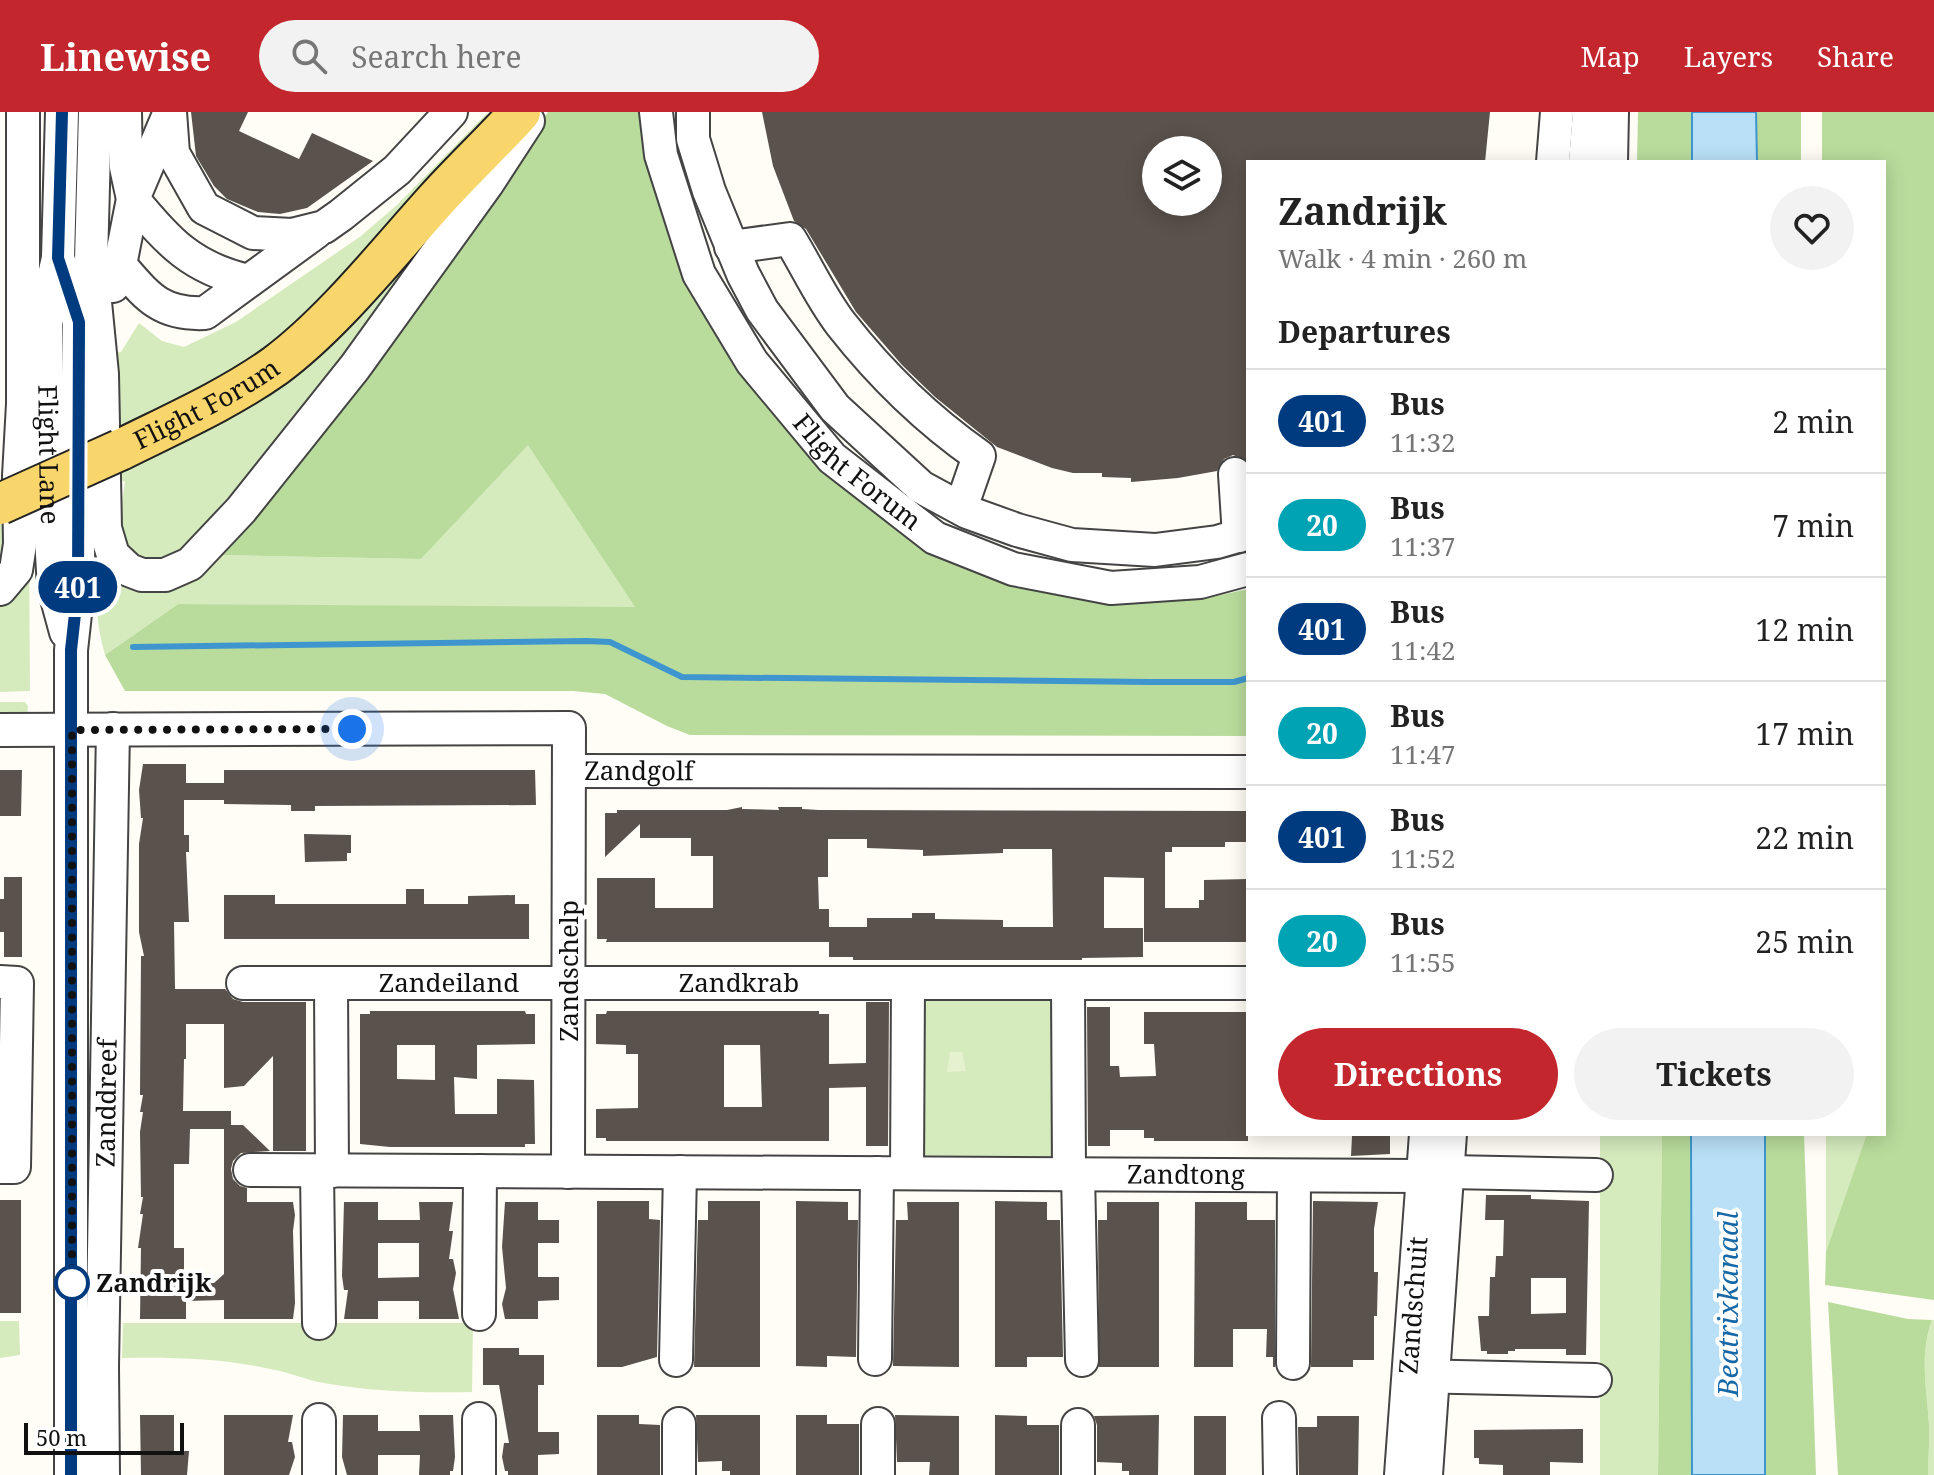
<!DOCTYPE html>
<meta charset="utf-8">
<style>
:root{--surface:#fff;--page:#f2f2f2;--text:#222;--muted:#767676;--line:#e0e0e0;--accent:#c4262e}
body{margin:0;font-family:"Noto Serif",serif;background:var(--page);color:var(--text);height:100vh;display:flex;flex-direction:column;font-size:30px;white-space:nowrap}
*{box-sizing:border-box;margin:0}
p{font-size:26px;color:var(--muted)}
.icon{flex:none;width:44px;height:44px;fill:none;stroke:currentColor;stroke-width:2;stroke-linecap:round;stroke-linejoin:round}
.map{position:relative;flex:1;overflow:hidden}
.panel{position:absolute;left:1246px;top:48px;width:640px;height:976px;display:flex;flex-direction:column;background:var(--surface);border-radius:0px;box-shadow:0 4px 20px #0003}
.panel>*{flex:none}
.badge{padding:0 16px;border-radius:26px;font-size:28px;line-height:52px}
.fabs{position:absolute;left:1142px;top:24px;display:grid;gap:16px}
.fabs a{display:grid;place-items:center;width:80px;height:80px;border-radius:50%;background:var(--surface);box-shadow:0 4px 20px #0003;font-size:40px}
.scale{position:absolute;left:24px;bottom:20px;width:160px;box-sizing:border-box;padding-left:8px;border:4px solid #111;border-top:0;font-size:22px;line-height:28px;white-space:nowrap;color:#111;-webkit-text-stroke:6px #fff;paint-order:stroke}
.you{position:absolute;width:40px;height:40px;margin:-20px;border:6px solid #fff;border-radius:50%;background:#1a73e8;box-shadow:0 0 0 12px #1a73e833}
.map>.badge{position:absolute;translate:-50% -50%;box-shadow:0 0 0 4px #fff}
h2{padding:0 32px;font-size:30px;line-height:72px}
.round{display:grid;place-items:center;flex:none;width:84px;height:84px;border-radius:42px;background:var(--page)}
.headline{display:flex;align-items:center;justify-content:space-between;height:136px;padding:0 32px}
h1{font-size:38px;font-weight:700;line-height:60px}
.button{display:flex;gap:16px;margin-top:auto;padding:16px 32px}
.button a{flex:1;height:92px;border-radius:48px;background:var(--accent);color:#fff;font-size:32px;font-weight:700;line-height:92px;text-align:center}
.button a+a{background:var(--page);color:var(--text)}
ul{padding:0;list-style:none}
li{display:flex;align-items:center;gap:24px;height:104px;padding:0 32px;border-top:2px solid var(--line)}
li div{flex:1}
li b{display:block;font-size:30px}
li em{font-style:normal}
li .badge{min-width:88px;font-weight:700;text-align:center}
header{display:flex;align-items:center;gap:48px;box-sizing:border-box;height:112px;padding:0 40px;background:var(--accent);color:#fff}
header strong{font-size:38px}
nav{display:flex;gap:44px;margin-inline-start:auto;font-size:28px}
.search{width:560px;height:72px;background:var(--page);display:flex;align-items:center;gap:20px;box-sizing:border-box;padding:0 28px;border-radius:44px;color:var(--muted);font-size:30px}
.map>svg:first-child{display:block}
</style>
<header>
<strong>Linewise</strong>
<div class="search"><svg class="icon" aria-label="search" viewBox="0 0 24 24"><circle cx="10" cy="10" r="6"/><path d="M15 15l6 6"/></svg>Search here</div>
<nav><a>Map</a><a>Layers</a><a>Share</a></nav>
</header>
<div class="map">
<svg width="1934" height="1363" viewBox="0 0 1934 1363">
<rect width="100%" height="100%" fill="#fffdf5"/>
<!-- green -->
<path fill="#d5ebbd" d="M488,0L465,51L282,232L55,354L113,241L121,240L139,211L162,229L184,235L236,210L361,124L398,92Z
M482,69L189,442L148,451L121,436V396L125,370L117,366L0,457V405L101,368Z
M528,332L636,496L178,492L105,543C93,501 95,461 96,418L121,468L211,443L421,447Z
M29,438L30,579L0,580V488Z
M0,590H25L28,594L27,606H0Z
M915,883L1060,885V1044H915Z
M1600,1022H1662L1658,1363H1600Z
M1826,1022H1867L1868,1025L1826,1140Z
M1932,1208H1934V1363H1928C1928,1346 1930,1329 1929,1313C1927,1276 1919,1243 1932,1208Z
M0,1209H19L20,1243L0,1246Z
M123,1211H473L472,1280C422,1281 374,1280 324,1271C306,1268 289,1260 270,1257C222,1246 172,1245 122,1246Z"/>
<!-- forest -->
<path fill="#b9dc9c" d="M548,0H650L690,169L931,433L1111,483L1207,486L1248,477V624L690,623L667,614L605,582L573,579H125L105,543L178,492L635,495L528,333L421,447L211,443L450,138Z
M1638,0H1692V50H1637Z
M1756,0H1801V50H1757Z
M1822,0H1934V1188L1825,1173L1826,1140L1867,1022H1884V50H1822Z
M1662,1022H1691L1692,1363H1658Z
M1765,1022H1804L1816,1363H1765Z
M1828,1190L1908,1207L1932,1208C1919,1243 1927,1276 1929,1313C1930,1329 1928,1346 1928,1363H1838Z"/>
<!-- pitch -->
<path fill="#e6f2cf" d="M950,940H962L966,959L947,960Z"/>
<!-- water -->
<path fill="#b9e0f7" stroke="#3f96cf" stroke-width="2" d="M1692,0H1756L1757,50H1692Z
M1691,1022H1765V1363H1692Z"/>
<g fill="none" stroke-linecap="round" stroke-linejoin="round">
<!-- stream -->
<path stroke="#3f96cf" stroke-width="6" d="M133,535L587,529L610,530L682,565L1150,570H1234L1248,566"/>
</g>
<!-- building -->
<path fill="#5a524d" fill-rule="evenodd" d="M191,0H248L239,19L299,47L312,21L373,49L307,96L280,102L258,100L227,87L214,74L196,44Z
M762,0H1490L1485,50H1248V349L1233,343L1224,347L1217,359L1178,366L1131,370V366L1102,365V361H1073L1052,356L997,335L935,285L902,253L856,200L806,117L794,109L773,54ZM1156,38H1208V90H1156Z
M143,652H186V671H224V658H535L536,693L315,694V699H291V693L224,692V688H184V723H189V740H186L189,810H174L175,877H225L233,887L243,890H306V1039H273V944L244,974L224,976V912H186V947H184L183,999H231V1013H243L270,1039L241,1041L233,1049L231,1057L233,1067L240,1074L247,1076V1090H293L295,1103L293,1119L295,1191L293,1207H224V1188L186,1189V1207H140L141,1136H138L143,1102H140L143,1085H141L140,1020L143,1000H140L143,983H140L141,844H144L139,820V732L143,706H141L139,678ZM190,1017H224V1162L214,1171H184V1136H174V1052H189Z
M0,658H22L21,704H0Z
M742,695V697L779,698L778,695H802V697L819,698L1248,699V730H1225V735H1172V740H1165V796H1199V788H1204V768L1248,767V830H1144V766L1104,765V816H1143V845L1082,846V848H853V845H829V830H606L607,827H597V766H655V796H713V744H691V726H640V712L605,745V701H617V698H727ZM828,727H867V736L923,738V744L1003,741V737H1052L1053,815H1003V808L935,807V801H912V806H867V815H829V797H819L818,765H828Z
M304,722L351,723V741H347V749L305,750Z
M4,765H22V845H4V820H0V787H4Z
M406,777H424V792H468V784L515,783V792H529V827H224V783H275V792H406Z
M866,890H889L888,1034H866V975L829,976V1029H606V1026H596V997L638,996V942H626V933L596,932V902H606L607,899H819V902H829V952L866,951ZM724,933H760L762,995H724Z
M1087,895H1110V954H1119L1120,965L1156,964L1154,932H1144V900H1248V1029H1154V1026H1144V1018H1110V1034H1088Z
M370,899H525L526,902H535V932L477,933V967L454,965L455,1002H497V967L534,968L535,1032H525V1035H390L360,1032V902H370ZM397,933H435V968L397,967Z
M1356,1022H1390V1042L1351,1044L1352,1024Z
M1486,1083H1531V1087L1589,1089L1586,1243H1566V1237H1515V1239H1508V1242H1487V1239H1481L1478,1204H1489L1490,1165H1495L1496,1144H1503L1504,1108H1485ZM1531,1166H1566V1201L1531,1202Z
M0,1088H21V1201H0Z
M597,1089H649V1107L660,1108L657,1245L622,1255H597Z
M708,1089H760V1255H694L698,1108H708Z
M796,1089L848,1090V1108H858L856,1245L827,1244V1255L796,1254Z
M995,1089L1047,1090V1108H1060L1063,1245H1027V1255H995Z
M1313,1089L1378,1090L1374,1117V1160H1378L1377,1204H1374V1248H1353V1255H1311Z
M344,1090H378V1108H420L419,1090H453L449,1119H453L449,1147H453L456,1161L453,1177L459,1207H419V1189H378V1207H344L348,1178H344L342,1164ZM378,1131H419V1165L378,1166Z
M505,1090H538V1108H559V1131H538V1165H559V1188L538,1189V1207H505L502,1192L506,1176L502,1135Z
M907,1090H959V1255L893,1254L896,1108H908Z
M1107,1090H1159V1255H1099L1098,1108H1107Z
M1195,1090H1247V1108H1275V1255H1273V1245H1266L1267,1217H1233V1255H1194Z
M483,1236H519V1243H544V1273H538V1320H559V1342L538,1343V1363H508V1359H505L502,1345L504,1331H509L499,1273H483Z
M140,1303H174V1339H189L187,1363H141Z
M224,1303H293L288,1330H292L295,1345L289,1363H224Z
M343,1303H378V1319H420L419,1303H453L455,1345L453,1359H450V1363H419L420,1343H378V1363H347L342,1345Z
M597,1303H639V1312L660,1313V1363H597Z
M696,1303H760V1363H730V1359H722V1349L698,1350Z
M796,1303H827V1312H859V1363H796Z
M895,1303L959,1304V1363H929L930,1350H897Z
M995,1303L1027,1304V1313H1059V1363H995Z
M1159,1303L1158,1363H1129V1359H1122V1351L1097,1350V1313L1094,1304Z
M1194,1304H1226V1363H1194Z
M1317,1304H1359L1358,1363H1299L1298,1315H1317Z
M1583,1317V1351L1550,1350V1363H1503V1353L1479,1352V1346H1474V1318Z"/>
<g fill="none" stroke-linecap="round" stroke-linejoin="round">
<defs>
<g id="minor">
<path id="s1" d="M62,0L58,146L46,198L49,392L54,476L66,520"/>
<path d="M95,0L91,149L102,262L105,416L113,443L129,458L142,463H165L190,452L241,398L355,255L487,72L528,9"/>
<path d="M170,0L173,41L204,96L253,121L292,123L324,115L341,103L397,58L451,0"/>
<path id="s2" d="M656,0L661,43L699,162L752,250L832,346L935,426L1013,457L1111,476L1200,470L1248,457"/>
<path d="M693,0V27L709,79L743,162L762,198L835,296L921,375L967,400L1017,418L1072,433L1155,438L1217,430L1248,421"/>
<path d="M167,7L133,87C168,130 192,156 248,169"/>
<path d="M1553,50L1557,0"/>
<path d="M1585,50L1589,0"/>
<path d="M1611,50L1612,0"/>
<path d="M731,135L790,127C807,155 821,186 841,212C881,263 926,307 979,344L961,396"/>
<path d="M58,146L79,210L78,475L71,538V1363"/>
<path d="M120,153C147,184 160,203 205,201L316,120"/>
<path d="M113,174L120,153L133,87L126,55L125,0"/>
<path d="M1235,362L1239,424"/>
<path d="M0,477L16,458L20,432L19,364L23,292V0"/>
<path d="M0,618L569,616L568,1060"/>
<path id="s3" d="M569,659L1248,660"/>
<path d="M0,870L17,871L14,1055H0"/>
<path id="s4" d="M243,871H1248"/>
<path d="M331,871L332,1059"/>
<path d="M1068,871L1069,1062"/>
<path id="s5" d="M250,1058L1422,1064L1448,1060L1596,1063"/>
<path d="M317,1059L319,1211"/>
<path d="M907,1061L908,871"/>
<path d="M1078,1062L1082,1248"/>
<path d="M479,1202L480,1059"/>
<path d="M875,1247L877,1061"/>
<path d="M676,1248L680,1060"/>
<path d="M1293,1251L1294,1064"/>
<path d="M1412,1264L1595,1268"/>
<path d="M1279,1306L1280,1363"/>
<path d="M319,1308V1363"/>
<path d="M679,1312V1363"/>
<path d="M878,1312V1363"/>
<path id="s6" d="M103,1363L102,1255L113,617"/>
<path d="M479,1363V1307"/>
<path d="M1078,1363V1313"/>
<path id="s7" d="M1401,1363L1426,1022"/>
<path d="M1426,1363L1450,1022"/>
</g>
<g id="major">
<path id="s8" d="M120,338C172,312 227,288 275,254C332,212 388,141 436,88C463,58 493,30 520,0"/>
</g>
</defs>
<!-- minor casing -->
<use href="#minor" stroke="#444" stroke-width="36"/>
<!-- major casing -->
<use href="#major" stroke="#222" stroke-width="44"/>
<!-- minor -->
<use href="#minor" stroke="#fff" stroke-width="32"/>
<!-- major -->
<use href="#major" stroke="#f9d66b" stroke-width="40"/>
<defs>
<path id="major-bridge" d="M0,392L120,338"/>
</defs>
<!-- major-bridge casing -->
<use href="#major-bridge" stroke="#222" stroke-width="44" stroke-linecap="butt"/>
<!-- major-bridge -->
<use href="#major-bridge" stroke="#f9d66b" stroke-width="40"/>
</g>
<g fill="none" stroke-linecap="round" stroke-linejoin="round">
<defs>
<path id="line" d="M62,0L58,146L79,210L78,475L71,538V1363"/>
</defs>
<!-- line casing -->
<use href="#line" stroke="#fff" stroke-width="18"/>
<!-- line -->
<use href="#line" stroke="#003b80" stroke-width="12"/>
<!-- walk -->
<path stroke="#111" stroke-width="8" stroke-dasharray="0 14.4" d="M72,1171V618L352,617"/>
</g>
<!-- markers -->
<circle fill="#fff" stroke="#003b80" stroke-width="4" cx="72" cy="1171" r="16"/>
<g text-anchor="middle" stroke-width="8" stroke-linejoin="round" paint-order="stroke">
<!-- street labels -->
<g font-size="26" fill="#111" stroke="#fff">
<text dy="9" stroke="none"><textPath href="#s8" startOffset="98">Flight Forum</textPath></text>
<text dy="9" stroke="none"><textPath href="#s1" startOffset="344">Flight Lane</textPath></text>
<text dy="9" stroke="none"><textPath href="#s2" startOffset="424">Flight Forum</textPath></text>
<text dy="9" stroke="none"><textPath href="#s3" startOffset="70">Zandgolf</textPath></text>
<text transform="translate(569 859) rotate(-90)" y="9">Zandschelp</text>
<text dy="9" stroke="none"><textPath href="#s4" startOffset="206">Zandeiland</textPath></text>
<text dy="9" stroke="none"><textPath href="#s4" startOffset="496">Zandkrab</textPath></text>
<text dy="9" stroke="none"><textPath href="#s6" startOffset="372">Zanddreef</textPath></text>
<text dy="9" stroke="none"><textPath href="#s5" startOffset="936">Zandtong</textPath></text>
<text dy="9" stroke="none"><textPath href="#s7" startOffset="170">Zandschuit</textPath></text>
</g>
<!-- stop labels -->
<g font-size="26" font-weight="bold" fill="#111" stroke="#fff" text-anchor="start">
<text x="96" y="1180">Zandrijk</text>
</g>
<!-- water labels -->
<g font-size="28" font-style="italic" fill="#1768a6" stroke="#fff">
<text transform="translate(1728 1192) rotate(-90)" y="10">Beatrixkanaal</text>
</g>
</g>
</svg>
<div class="fabs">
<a><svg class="icon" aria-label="layers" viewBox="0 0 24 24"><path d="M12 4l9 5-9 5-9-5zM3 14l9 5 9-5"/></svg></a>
</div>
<div class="scale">50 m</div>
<div class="you" style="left:352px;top:617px"></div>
<b class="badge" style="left:78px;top:475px;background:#003b80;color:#fff">401</b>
<section class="panel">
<div class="headline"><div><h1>Zandrijk</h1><p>Walk · 4 min · 260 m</p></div><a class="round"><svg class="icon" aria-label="heart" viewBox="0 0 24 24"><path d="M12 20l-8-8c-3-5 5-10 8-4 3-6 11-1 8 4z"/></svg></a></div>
<h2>Departures</h2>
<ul>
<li><span class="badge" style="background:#003b80;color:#fff">401</span><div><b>Bus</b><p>11:32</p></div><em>2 min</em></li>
<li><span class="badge" style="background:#00a3b4;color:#fff">20</span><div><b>Bus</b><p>11:37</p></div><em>7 min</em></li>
<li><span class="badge" style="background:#003b80;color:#fff">401</span><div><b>Bus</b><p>11:42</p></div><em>12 min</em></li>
<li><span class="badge" style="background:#00a3b4;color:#fff">20</span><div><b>Bus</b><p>11:47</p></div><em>17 min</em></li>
<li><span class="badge" style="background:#003b80;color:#fff">401</span><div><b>Bus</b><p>11:52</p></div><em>22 min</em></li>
<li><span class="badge" style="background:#00a3b4;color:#fff">20</span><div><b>Bus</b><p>11:55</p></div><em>25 min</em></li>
</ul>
<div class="button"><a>Directions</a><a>Tickets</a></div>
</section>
</div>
